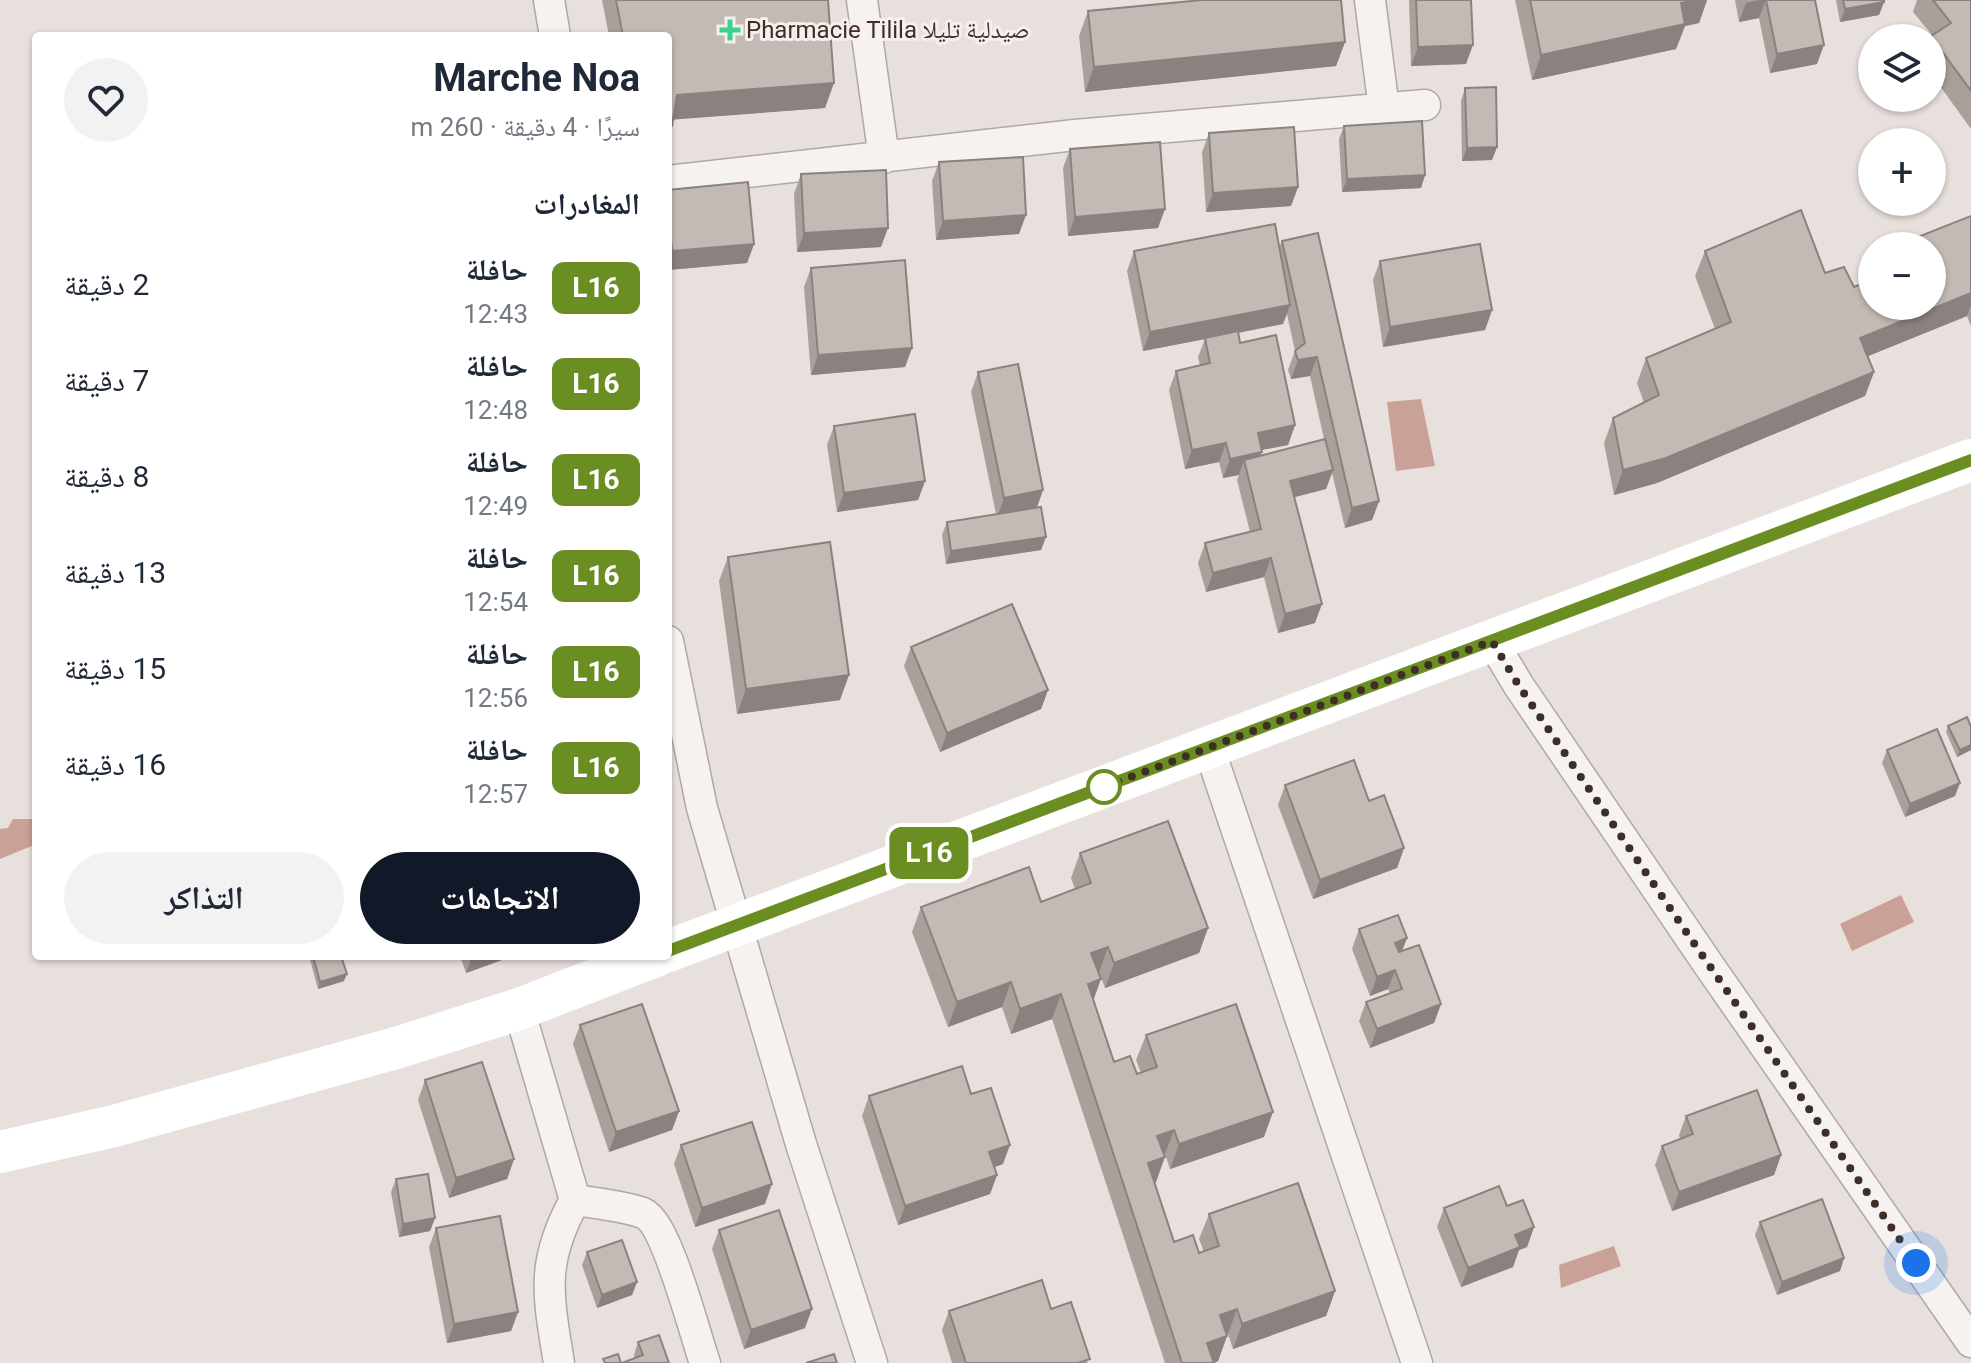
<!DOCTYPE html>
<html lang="ar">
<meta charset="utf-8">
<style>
:root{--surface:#fff;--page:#f2f2f3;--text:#1f2937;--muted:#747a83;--accent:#111827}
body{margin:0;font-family:Roboto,"Noto Naskh Arabic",sans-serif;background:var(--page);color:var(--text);direction:rtl;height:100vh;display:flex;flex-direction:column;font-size:30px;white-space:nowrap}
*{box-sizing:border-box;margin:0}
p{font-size:26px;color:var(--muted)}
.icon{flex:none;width:44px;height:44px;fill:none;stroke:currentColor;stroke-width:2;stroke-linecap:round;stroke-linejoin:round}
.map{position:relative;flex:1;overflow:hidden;direction:ltr}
.details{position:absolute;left:32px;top:32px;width:640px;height:928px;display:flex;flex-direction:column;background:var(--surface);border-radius:8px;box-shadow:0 2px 6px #0004;direction:rtl}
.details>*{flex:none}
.badge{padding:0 16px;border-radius:12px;font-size:28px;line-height:52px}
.buttons{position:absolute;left:1858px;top:24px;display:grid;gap:16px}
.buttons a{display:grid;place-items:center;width:88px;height:88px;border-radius:50%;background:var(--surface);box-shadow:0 2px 6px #0004;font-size:40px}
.you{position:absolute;width:40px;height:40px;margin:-20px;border:6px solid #fff;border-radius:50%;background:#1a73e8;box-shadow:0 0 0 12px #1a73e833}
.map>.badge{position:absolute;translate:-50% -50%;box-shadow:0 0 0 4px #fff}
h2{padding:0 32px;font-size:30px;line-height:72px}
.round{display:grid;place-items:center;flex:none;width:84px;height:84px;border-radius:42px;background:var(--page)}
.summary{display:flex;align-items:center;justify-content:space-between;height:136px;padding:0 32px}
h1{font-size:38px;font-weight:700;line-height:60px}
.cta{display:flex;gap:16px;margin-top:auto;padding:16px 32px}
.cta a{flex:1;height:92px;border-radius:48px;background:var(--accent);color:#fff;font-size:32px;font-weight:700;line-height:92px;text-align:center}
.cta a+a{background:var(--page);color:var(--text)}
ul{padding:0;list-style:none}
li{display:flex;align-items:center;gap:24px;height:96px;padding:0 32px}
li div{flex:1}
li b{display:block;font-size:30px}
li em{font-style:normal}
li .badge{min-width:88px;font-weight:700;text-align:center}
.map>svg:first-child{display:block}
</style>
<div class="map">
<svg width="1971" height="1363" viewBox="0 0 1971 1363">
<rect width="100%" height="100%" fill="#e8e0dd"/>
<!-- water -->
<path fill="#c9a197" d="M1421,399L1435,466L1396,471L1387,402Z
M13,819H33L34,845L0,859V829L8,828Z
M1901,895L1914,922L1852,951L1840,924Z
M1614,1246L1621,1266L1561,1288L1559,1265Z"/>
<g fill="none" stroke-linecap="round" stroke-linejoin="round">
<defs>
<path id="street" d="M549,0L555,36
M862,0L884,158
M1370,0L1384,109
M668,181L1075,135L1425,105
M668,641L702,808L801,1144L872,1363
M1492,641L1519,686L1708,964L1971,1342
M1209,748L1417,1363
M519,1009L575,1200C540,1263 548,1295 559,1363
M575,1200C595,1203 625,1206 643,1213C667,1223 695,1335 705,1363"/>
</defs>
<!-- street casing -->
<use href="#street" stroke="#b2a7a2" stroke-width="33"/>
<!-- street -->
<use href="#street" stroke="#f6f2f0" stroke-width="30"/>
<!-- secondary -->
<path stroke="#fff" stroke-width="42" d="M668,951L1971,460
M0,1152L114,1126L396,1048L519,1009L656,956"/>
</g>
<!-- wall -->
<path fill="#a9a09c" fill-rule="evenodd" d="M602,0H828L825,108L673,119L668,36H609Z
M1409,0H1471L1466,64L1411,66Z
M1515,0H1707L1699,23L1685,26L1676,49L1532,80Z
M1735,0H1815L1817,64L1770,73L1759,18L1739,22Z
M1836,0H1884V2L1879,15L1840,22Z
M1917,0H1971V129L1932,75V38H1930L1932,35L1913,12Z
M1088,11L1345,42L1336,66L1085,92L1079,36Z
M1465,88L1497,147L1492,160L1462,161L1461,101Z
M1344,126L1425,175L1421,188L1342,192L1339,139Z
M1209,133L1298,187L1291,206L1206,212L1202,152Z
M1070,149L1158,228L1068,236L1063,168Z
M939,162L1019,234L936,240L932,181Z
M801,174L881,247L797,252L794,194Z
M668,190L754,244L747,263L668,270Z
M1971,216V326L1967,316L1868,356L1874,372L1865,396L1657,483L1614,495L1604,443L1613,418L1644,403L1637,383L1646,358L1715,329L1695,276L1705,251L1825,273L1854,287L1932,306V246H1908L1910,240Z
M1282,241L1379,501L1372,520L1345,528L1332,473L1326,489L1295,497L1315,623L1278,633L1264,577L1206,592L1198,563L1205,543L1250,532L1237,480L1239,475L1223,478L1219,462L1185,469L1169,390L1176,371L1200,366L1198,357L1205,339L1143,351L1127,271L1134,251L1279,247ZM1287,314L1295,351L1288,370L1291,379L1310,376L1324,439L1260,456L1261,450L1288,445L1295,425L1240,343L1238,333L1283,324Z
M1380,261L1492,310L1485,330L1383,347L1373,280Z
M811,268L912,348L905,367L811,375L804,287Z
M978,372L1043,490L1037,508L1046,537L1041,550L946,564L942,535L947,522L996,514L971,392Z
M834,426L925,481L918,500L837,512L827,445Z
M728,557L840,700L737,714L719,581Z
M911,647L1048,690L1041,709L940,752L904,666Z
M1948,726L1971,727V750L1957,757L1946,732Z
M1887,750L1955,796L1905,817L1882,763Z
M1285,785L1404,848L1397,868L1313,899L1278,805Z
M1080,853L1208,928L1199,953L1105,988L1099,972H1098L1093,999L1114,1062L1137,1074L1141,1073L1136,1060L1146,1035L1264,1137L1170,1169L1165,1154L1164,1155L1156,1182L1154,1183L1174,1242L1199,1253L1204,1252L1199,1239L1209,1214L1335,1291L1326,1316L1233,1349L1228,1334H1226L1227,1336L1218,1361L1214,1363H1165L1052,1019L1011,1034L1002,1007L948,1027L912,932L921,907L1041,902L1075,889L1071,878Z
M1359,929L1402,951L1441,1004L1434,1023L1370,1048L1359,1021L1366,1002L1390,993L1388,989L1370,996L1352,949Z
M309,956H341L344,981L318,989Z
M460,956H513L466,973Z
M580,1025L679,1111L672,1130L609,1152L573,1044Z
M425,1080L514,1159L507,1179L449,1198L418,1100Z
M971,1094L1003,1164L995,1167L997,1175L990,1194L898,1225L862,1116L869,1096Z
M1686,1116L1781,1155L1774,1175L1672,1211L1655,1165L1662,1146L1680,1139L1679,1135Z
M681,1145L765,1204L695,1227L674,1164Z
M396,1179L435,1218L430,1231L399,1237L391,1192Z
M1507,1206L1534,1227L1527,1247L1519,1250L1513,1267L1461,1287L1437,1227L1444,1208Z
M1760,1222L1844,1258L1840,1271L1777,1295L1755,1235Z
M436,1228L518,1312L511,1331L447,1343L429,1247Z
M719,1230L805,1328L744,1349L712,1249Z
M587,1252L637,1282L632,1295L597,1308L582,1265Z
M1051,1309L1088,1363H952L942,1330L949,1311Z
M638,1342L669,1363L635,1358L634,1355Z"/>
<!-- shaded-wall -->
<path fill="#89827f" d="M1696,0H1707L1699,23L1685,26L1676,49L1532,80L1541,55L1681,3Z
M1760,0H1766L1759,18L1739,22L1746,3Z
M1884,2L1879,15L1840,22L1845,9Z
M1345,42L1336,66L1085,92L1094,67Z
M1473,45L1466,64L1411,66L1418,47Z
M1824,45L1817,64L1770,73L1777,54Z
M834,83L825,108L668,120L677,95Z
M1497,147L1492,160L1462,161L1467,148Z
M1425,175L1421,188L1342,192L1347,179Z
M1298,187L1291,206L1206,212L1213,193Z
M1165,209L1158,228L1068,236L1075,217Z
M1026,215L1019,234L936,240L943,221Z
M888,228L881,247L797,252L804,233Z
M754,244L747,263L668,270V263L672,251Z
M1971,293V305L1967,316L1851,363L1860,338Z
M1290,305L1283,324L1143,351L1150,332Z
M1492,310L1485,330L1383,347L1390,327Z
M912,348L905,367L811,375L818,355Z
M1317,357L1310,376L1291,379L1298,360Z
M1874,372L1865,396L1657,483L1614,495L1623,470Z
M1295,425L1288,445L1251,452L1258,433Z
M1226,443L1219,462L1185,469L1192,450Z
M1262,452L1255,471L1244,460L1239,475L1223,478L1230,459Z
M1333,470L1326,489L1283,500L1290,481Z
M925,481L918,500L837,512L844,493Z
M1043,490L1036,509L997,517L1004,498Z
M1379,501L1372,520L1345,528L1352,508Z
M1046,537L1041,550L946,564L951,551Z
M1271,558L1264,577L1206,592L1213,573Z
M1322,604L1315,623L1278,633L1285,614Z
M849,675L840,700L737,714L746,689Z
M1048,690L1041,709L940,752L947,733Z
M1971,745V750L1957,757L1960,750Z
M1960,783L1955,796L1905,817L1910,804Z
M1404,848L1397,868L1313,899L1320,880Z
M1208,928L1199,953L1105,988L1114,963Z
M1407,938L1400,957L1395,943Z
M1108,947L1099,972L1082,978L1091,953Z
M472,956H513L466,973Z
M1395,970L1388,989L1370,996L1377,977Z
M347,974L344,981L318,989L320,982Z
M1101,979L1092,1004L1088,984Z
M1011,982L1002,1007L948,1027L957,1002Z
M1061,994L1052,1019L1011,1034L1020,1009Z
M1441,1004L1434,1023L1370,1048L1377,1029Z
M679,1111L672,1130L609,1152L616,1132Z
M1273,1112L1264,1137L1170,1169L1179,1144Z
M1174,1130L1165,1154L1148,1160L1157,1136Z
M1010,1145L1003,1164L982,1171L989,1152Z
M1781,1155L1774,1175L1672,1211L1679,1192Z
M1165,1157L1156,1182L1139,1188L1148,1163Z
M514,1159L507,1179L449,1198L456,1178Z
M997,1175L990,1194L898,1225L905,1206Z
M772,1184L765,1204L695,1227L702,1208Z
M435,1218L430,1231L399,1237L403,1224Z
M1534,1227L1527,1247L1519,1250L1513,1267L1461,1287L1468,1268L1515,1235Z
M1844,1258L1840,1271L1777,1295L1782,1282Z
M637,1282L632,1295L597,1308L602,1295Z
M1335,1291L1326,1316L1233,1349L1242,1324Z
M812,1309L805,1328L744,1349L751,1330Z
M1237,1309L1228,1334L1210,1340L1220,1315Z
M518,1312L511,1331L447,1343L454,1324Z
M1227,1336L1218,1361L1214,1363L1207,1343Z"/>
<!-- building -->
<path fill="#c4bab5" stroke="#89827f" stroke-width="2" d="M616,0H828L834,83L677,95L672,126H668V36H623Z
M1202,0H1341L1345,42L1094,67L1088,11Z
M1416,0H1471L1473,45L1418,47Z
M1530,0H1696L1681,3L1685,24L1541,55Z
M1766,0H1815L1824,45L1777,54Z
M1843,0H1884V2L1845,9Z
M1933,0H1971V91L1931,36L1951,23Z
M1496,87L1497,147L1467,148L1465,88Z
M1422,121L1425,175L1347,179L1344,126Z
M1294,127L1298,187L1213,193L1209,133Z
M1160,142L1165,209L1075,217L1070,149Z
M1023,157L1026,215L943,221L939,162Z
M886,170L888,228L804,233L801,174Z
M748,182L754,244L672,251L668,206V190Z
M1801,210L1825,273L1844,267L1854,287L1872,280V306H1932V246H1912L1910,240L1971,216V293L1860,338L1874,372L1666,458L1623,470L1613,418L1659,395L1646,358L1731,322L1705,251Z
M1275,224L1290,305L1150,332L1134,251Z
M1318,233L1379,501L1352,508L1317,357L1298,360L1295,351L1305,343L1282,241Z
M1480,244L1492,310L1390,327L1380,261Z
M905,260L912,348L818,355L811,268Z
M1238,331L1240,343L1276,335L1295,425L1258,433L1262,452L1230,459L1226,443L1192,450L1176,371L1210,363L1205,338Z
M1018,364L1043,490L1004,498L978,372Z
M915,414L925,481L844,493L834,426Z
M1325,439L1333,470L1290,481L1322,604L1285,614L1271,558L1213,573L1205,543L1261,529L1244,460Z
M1041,507L1046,537L951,551L947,522Z
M830,542L849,675L746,689L728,557Z
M1012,604L1048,690L947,733L911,647Z
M1967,717L1971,727V745L1960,750L1948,726Z
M1937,729L1960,783L1910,804L1887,750Z
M1354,760L1369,801L1384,795L1404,848L1320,880L1285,785Z
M1168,821L1208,928L1114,963L1108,947L1091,953L1101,979L1088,984L1114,1062L1130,1056L1137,1074L1157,1067L1146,1035L1236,1004L1273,1112L1179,1144L1174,1130L1157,1136L1165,1157L1148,1163L1174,1242L1193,1235L1199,1253L1219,1246L1209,1214L1298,1183L1335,1291L1242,1324L1237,1309L1220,1315L1227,1336L1207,1343L1214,1363H1182L1061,994L1020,1009L1011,982L957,1002L921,907L1029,867L1041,902L1091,883L1080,853Z
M1398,915L1407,938L1395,943L1399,952L1419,945L1441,1004L1377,1029L1366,1002L1402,989L1395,970L1377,977L1359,929Z
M313,956H341L347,974L320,982Z
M642,1004L679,1111L616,1132L580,1025Z
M482,1062L514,1159L456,1178L425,1080Z
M962,1066L971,1094L991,1088L1010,1145L989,1152L997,1175L905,1206L869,1096Z
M1757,1090L1781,1155L1679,1192L1662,1146L1693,1134L1686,1116Z
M752,1122L772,1184L702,1208L681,1145Z
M428,1174L435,1218L403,1224L396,1179Z
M1499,1186L1507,1206L1523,1200L1534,1227L1515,1235L1520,1247L1468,1268L1444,1208Z
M1822,1199L1844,1258L1782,1282L1760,1222Z
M779,1210L812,1309L751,1330L719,1230Z
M500,1216L518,1312L454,1324L436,1228Z
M622,1240L637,1282L602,1295L587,1252Z
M1042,1280L1051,1309L1071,1302L1090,1359L1078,1363H966L949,1311Z
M659,1335L669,1363H622L643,1355L638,1342Z
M618,1354L621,1363H605L603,1359Z
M834,1354L837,1363H806Z"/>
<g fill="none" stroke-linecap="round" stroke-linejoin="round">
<defs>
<path id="line" d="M668,951L1971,460"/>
</defs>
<!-- line casing -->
<use href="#line" stroke="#fff" stroke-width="18"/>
<!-- line -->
<use href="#line" stroke="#6b8e23" stroke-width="12"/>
<!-- walk -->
<path stroke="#3f2e26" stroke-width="8" stroke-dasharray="0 14.4" d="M1104,787L1091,792L1492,641L1519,686L1691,939L1916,1263"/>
</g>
<!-- markers -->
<path fill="#3ed18d" stroke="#f5efed" stroke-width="3" d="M726 18h8v8h8v8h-8v8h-8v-8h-8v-8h8z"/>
<circle fill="#fff" stroke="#6b8e23" stroke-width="4" cx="1104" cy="787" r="16"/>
<g text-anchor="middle" stroke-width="6" stroke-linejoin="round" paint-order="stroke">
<!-- poi labels -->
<g font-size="24" fill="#3f2e26" stroke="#f5efed" text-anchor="start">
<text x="746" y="38">Pharmacie Tilila صيدلية تليلا</text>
</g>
</g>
</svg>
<div class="buttons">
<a><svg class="icon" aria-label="layers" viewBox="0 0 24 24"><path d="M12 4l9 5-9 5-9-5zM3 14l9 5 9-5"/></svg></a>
<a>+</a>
<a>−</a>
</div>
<div class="you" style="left:1916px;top:1263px"></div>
<b class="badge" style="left:929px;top:853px;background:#6b8e23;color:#fff">L16</b>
<section class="details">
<div class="summary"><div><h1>Marche Noa</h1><p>سيرًا · 4 دقيقة · 260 m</p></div><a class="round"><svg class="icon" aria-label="heart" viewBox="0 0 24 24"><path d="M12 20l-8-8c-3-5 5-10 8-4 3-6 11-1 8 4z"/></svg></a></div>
<h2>المغادرات</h2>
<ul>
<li><span class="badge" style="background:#6b8e23;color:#fff">L16</span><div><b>حافلة</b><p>12:43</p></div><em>2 دقيقة</em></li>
<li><span class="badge" style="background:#6b8e23;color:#fff">L16</span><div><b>حافلة</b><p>12:48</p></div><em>7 دقيقة</em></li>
<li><span class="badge" style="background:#6b8e23;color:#fff">L16</span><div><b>حافلة</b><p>12:49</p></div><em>8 دقيقة</em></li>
<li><span class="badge" style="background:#6b8e23;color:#fff">L16</span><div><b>حافلة</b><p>12:54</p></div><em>13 دقيقة</em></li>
<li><span class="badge" style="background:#6b8e23;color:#fff">L16</span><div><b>حافلة</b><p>12:56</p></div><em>15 دقيقة</em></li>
<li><span class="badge" style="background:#6b8e23;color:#fff">L16</span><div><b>حافلة</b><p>12:57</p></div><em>16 دقيقة</em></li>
</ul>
<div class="cta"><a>الاتجاهات</a><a>التذاكر</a></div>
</section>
</div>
